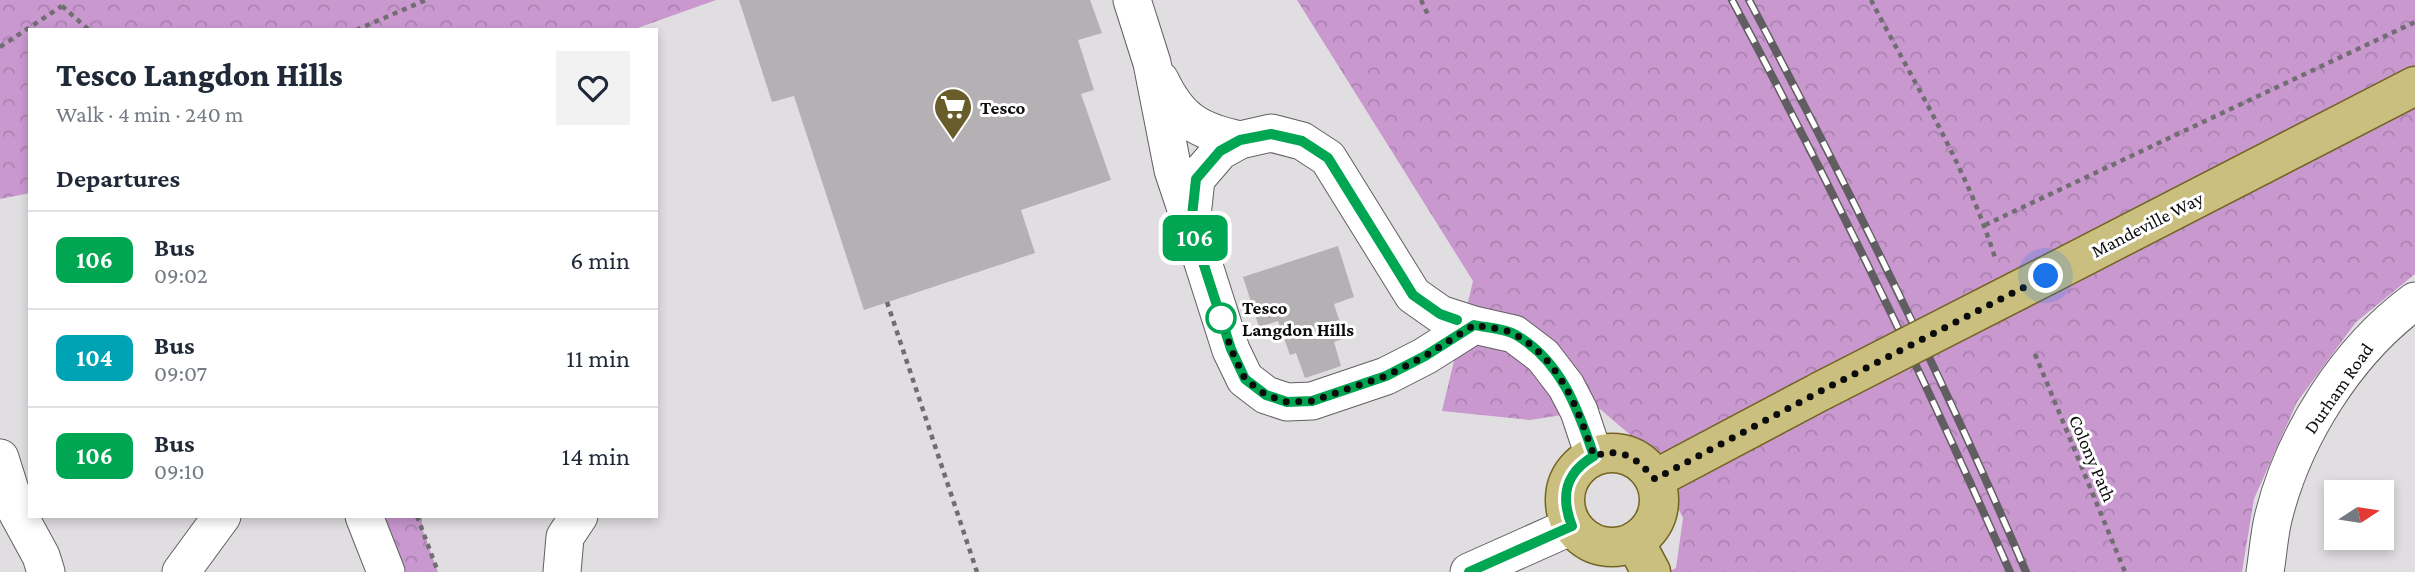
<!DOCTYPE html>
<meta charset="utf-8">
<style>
:root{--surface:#fff;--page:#f2f2f3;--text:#1f2937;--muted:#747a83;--line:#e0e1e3}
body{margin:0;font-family:"Crimson Pro",serif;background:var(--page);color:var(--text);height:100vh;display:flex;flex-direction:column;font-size:26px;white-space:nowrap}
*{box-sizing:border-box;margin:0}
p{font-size:23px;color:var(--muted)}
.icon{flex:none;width:38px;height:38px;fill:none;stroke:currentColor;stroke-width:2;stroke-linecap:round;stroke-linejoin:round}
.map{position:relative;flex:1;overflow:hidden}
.side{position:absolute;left:28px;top:28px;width:630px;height:490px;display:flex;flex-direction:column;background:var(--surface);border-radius:0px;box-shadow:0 4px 10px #0003}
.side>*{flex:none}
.badge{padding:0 14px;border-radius:10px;font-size:24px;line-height:46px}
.needle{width:46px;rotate:78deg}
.controls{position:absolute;left:2324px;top:480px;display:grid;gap:14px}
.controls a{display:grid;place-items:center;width:70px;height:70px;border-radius:0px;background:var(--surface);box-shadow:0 4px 10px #0003;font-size:35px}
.you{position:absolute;width:35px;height:35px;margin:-18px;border:5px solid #fff;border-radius:50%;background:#1a73e8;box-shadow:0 0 0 10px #1a73e833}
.map>.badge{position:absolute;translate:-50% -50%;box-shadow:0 0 0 4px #fff}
h2{padding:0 28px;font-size:26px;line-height:63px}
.round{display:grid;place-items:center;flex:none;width:74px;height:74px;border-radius:0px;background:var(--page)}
.overview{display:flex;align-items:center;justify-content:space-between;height:119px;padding:0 28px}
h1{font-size:33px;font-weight:800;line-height:52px}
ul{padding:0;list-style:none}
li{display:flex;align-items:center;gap:21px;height:98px;padding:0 28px;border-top:2px solid var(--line)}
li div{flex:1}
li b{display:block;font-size:26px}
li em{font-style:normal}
li .badge{min-width:77px;font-weight:700;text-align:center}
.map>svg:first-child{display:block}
</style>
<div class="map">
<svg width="2415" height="572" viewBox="0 0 2415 572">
<defs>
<pattern id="forest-crowns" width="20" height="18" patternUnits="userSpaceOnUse" patternTransform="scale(1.75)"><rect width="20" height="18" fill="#c998cf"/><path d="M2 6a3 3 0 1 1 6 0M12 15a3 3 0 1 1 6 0" fill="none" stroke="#ab82b1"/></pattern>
</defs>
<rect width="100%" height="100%" fill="#e1dee2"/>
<!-- forest -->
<path fill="url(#forest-crowns)" d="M0,0H716L632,30H30V193L0,199Z
M1297,0H2415V274L2356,322L2297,402L2254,499L2242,572H1668L1676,568L1683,518L1649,451L1600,409L1530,420L1442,411L1473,281Z
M364,516H422V528L438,572H386Z"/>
<!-- building -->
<path fill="#b4b0b4" d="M739,0H1090L1102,33L1078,40L1094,90L1081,94L1111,180L1021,210L1035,253L864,310L794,96L772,102Z
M1338,246L1354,297L1334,304L1345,338L1334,342L1341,366L1305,378L1296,353L1290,355L1278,321L1259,327L1243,277Z"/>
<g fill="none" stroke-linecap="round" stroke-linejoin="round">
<defs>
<path id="minor" d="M1132,0L1152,63L1173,170L1188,215
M1160,80C1179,120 1198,131 1240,140
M1474,325L1425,356L1386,376L1312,401L1287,402L1266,395L1245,379L1231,350L1191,225L1196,179L1220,151L1240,140L1271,133L1302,141L1328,158L1413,295L1440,314L1474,325L1514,334L1543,356L1566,386L1579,411L1594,456
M0,458L17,512L41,556L46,572
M364,516L386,572
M181,572L222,516
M562,572L565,537L579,516
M1469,572L1572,526
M2265,572C2268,554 2269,536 2273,519C2293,436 2347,351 2415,301"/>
<path id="major" d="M2046,276L2415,86
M1565 500a47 47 0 1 1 94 0a47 47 0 1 1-94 0Z
M1655,479L1821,391
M1635,542L1651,572"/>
</defs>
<!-- minor casing -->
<use href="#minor" stroke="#625f62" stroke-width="39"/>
<!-- major casing -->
<use href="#major" stroke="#726420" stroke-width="41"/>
<!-- path -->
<path stroke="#706e71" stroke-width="4.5" stroke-dasharray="5 5" stroke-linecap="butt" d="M1421,0L1429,17
M1871,0C1915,85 1968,169 1996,261
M62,6L89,30
M356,30L426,0
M0,47L62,6
M1985,225L2415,22
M887,302L977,572
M2035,354L2125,572
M417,516L438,572"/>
<!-- minor -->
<use href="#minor" stroke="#fff" stroke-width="37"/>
<!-- major -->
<use href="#major" stroke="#cbbf80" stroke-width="38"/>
<defs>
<path id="rail" d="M1732,0C1832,187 1925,378 2010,572
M1749,0C1848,187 1943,377 2026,572"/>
</defs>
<!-- rail casing -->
<use href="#rail" stroke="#605e60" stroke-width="8"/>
<!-- rail -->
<use href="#rail" stroke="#fff" stroke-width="5" stroke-dasharray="16" stroke-linecap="butt"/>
<defs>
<path id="major-bridge" d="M1821,391L2046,276"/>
</defs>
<!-- major-bridge casing -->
<use href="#major-bridge" stroke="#726420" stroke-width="41" stroke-linecap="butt"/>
<!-- major-bridge -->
<use href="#major-bridge" stroke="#cbbf80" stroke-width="38"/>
</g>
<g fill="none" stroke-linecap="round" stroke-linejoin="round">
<defs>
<path id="line" d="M1457,320L1440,314L1413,295L1328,158L1302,141L1271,134L1240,140L1220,151L1196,179L1191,225L1231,349L1245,379L1266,395L1287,402L1312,401L1386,376L1425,356L1474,325C1487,328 1505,328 1516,335C1561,361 1578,409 1594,456C1565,473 1560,496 1572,526L1469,572"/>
</defs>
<!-- line casing -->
<use href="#line" stroke="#fff" stroke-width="16"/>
<!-- line -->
<use href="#line" stroke="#00a651" stroke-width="10"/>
<!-- walk -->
<path stroke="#0d0c0d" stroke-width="7" stroke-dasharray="0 12.6" d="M1221,318L1231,349L1245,379L1266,395L1287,402L1312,401L1386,376L1425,356L1474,325C1487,328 1505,328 1516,335C1561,361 1578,409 1594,456C1624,447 1636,458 1655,479L1821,391L2046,276"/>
</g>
<!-- icons -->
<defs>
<symbol id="supermarket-pin" viewBox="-11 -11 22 30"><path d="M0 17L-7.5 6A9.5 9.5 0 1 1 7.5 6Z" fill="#685d2a" stroke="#fff"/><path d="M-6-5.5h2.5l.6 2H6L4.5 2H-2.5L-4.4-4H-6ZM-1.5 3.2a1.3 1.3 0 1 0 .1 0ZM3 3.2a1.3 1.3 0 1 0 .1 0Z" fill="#fff"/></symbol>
</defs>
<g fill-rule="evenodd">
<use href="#supermarket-pin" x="931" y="85" width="44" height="60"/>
</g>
<!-- markers -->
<circle fill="#fff" stroke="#00a651" stroke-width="3.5" cx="1221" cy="318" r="14"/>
<g text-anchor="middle" stroke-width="6" stroke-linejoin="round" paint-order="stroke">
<!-- poi labels -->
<g font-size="19" font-weight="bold" fill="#0d0c0d" stroke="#fff" text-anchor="start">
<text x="980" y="114">Tesco</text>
</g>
<!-- street labels -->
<g font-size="19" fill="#0d0c0d" stroke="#fff">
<text transform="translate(2147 224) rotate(-27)" y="7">Mandeville Way</text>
<text transform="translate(2338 388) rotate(-55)" y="7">Durham Road</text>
<text transform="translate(2093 458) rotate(67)" y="7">Colony Path</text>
</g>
<!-- stop labels -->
<g font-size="19" font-weight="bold" fill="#0d0c0d" stroke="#fff" text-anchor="start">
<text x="1242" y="314">Tesco<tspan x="1242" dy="22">Langdon Hills</tspan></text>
</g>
</g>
</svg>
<div class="controls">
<a><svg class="needle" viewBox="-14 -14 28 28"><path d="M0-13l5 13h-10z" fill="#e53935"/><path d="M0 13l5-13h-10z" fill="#747a83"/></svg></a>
</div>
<div class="you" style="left:2046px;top:276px"></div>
<b class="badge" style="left:1195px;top:238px;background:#00a651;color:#fff">106</b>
<section class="side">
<div class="overview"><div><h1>Tesco Langdon Hills</h1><p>Walk · 4 min · 240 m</p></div><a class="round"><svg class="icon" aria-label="heart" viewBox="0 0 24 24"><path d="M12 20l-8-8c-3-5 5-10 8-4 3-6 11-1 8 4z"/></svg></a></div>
<h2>Departures</h2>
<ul>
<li><span class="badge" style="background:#00a651;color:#fff">106</span><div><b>Bus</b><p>09:02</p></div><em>6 min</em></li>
<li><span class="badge" style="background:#00a3b4;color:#fff">104</span><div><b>Bus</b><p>09:07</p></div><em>11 min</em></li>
<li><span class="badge" style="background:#00a651;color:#fff">106</span><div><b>Bus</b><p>09:10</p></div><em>14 min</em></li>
</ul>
</section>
</div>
